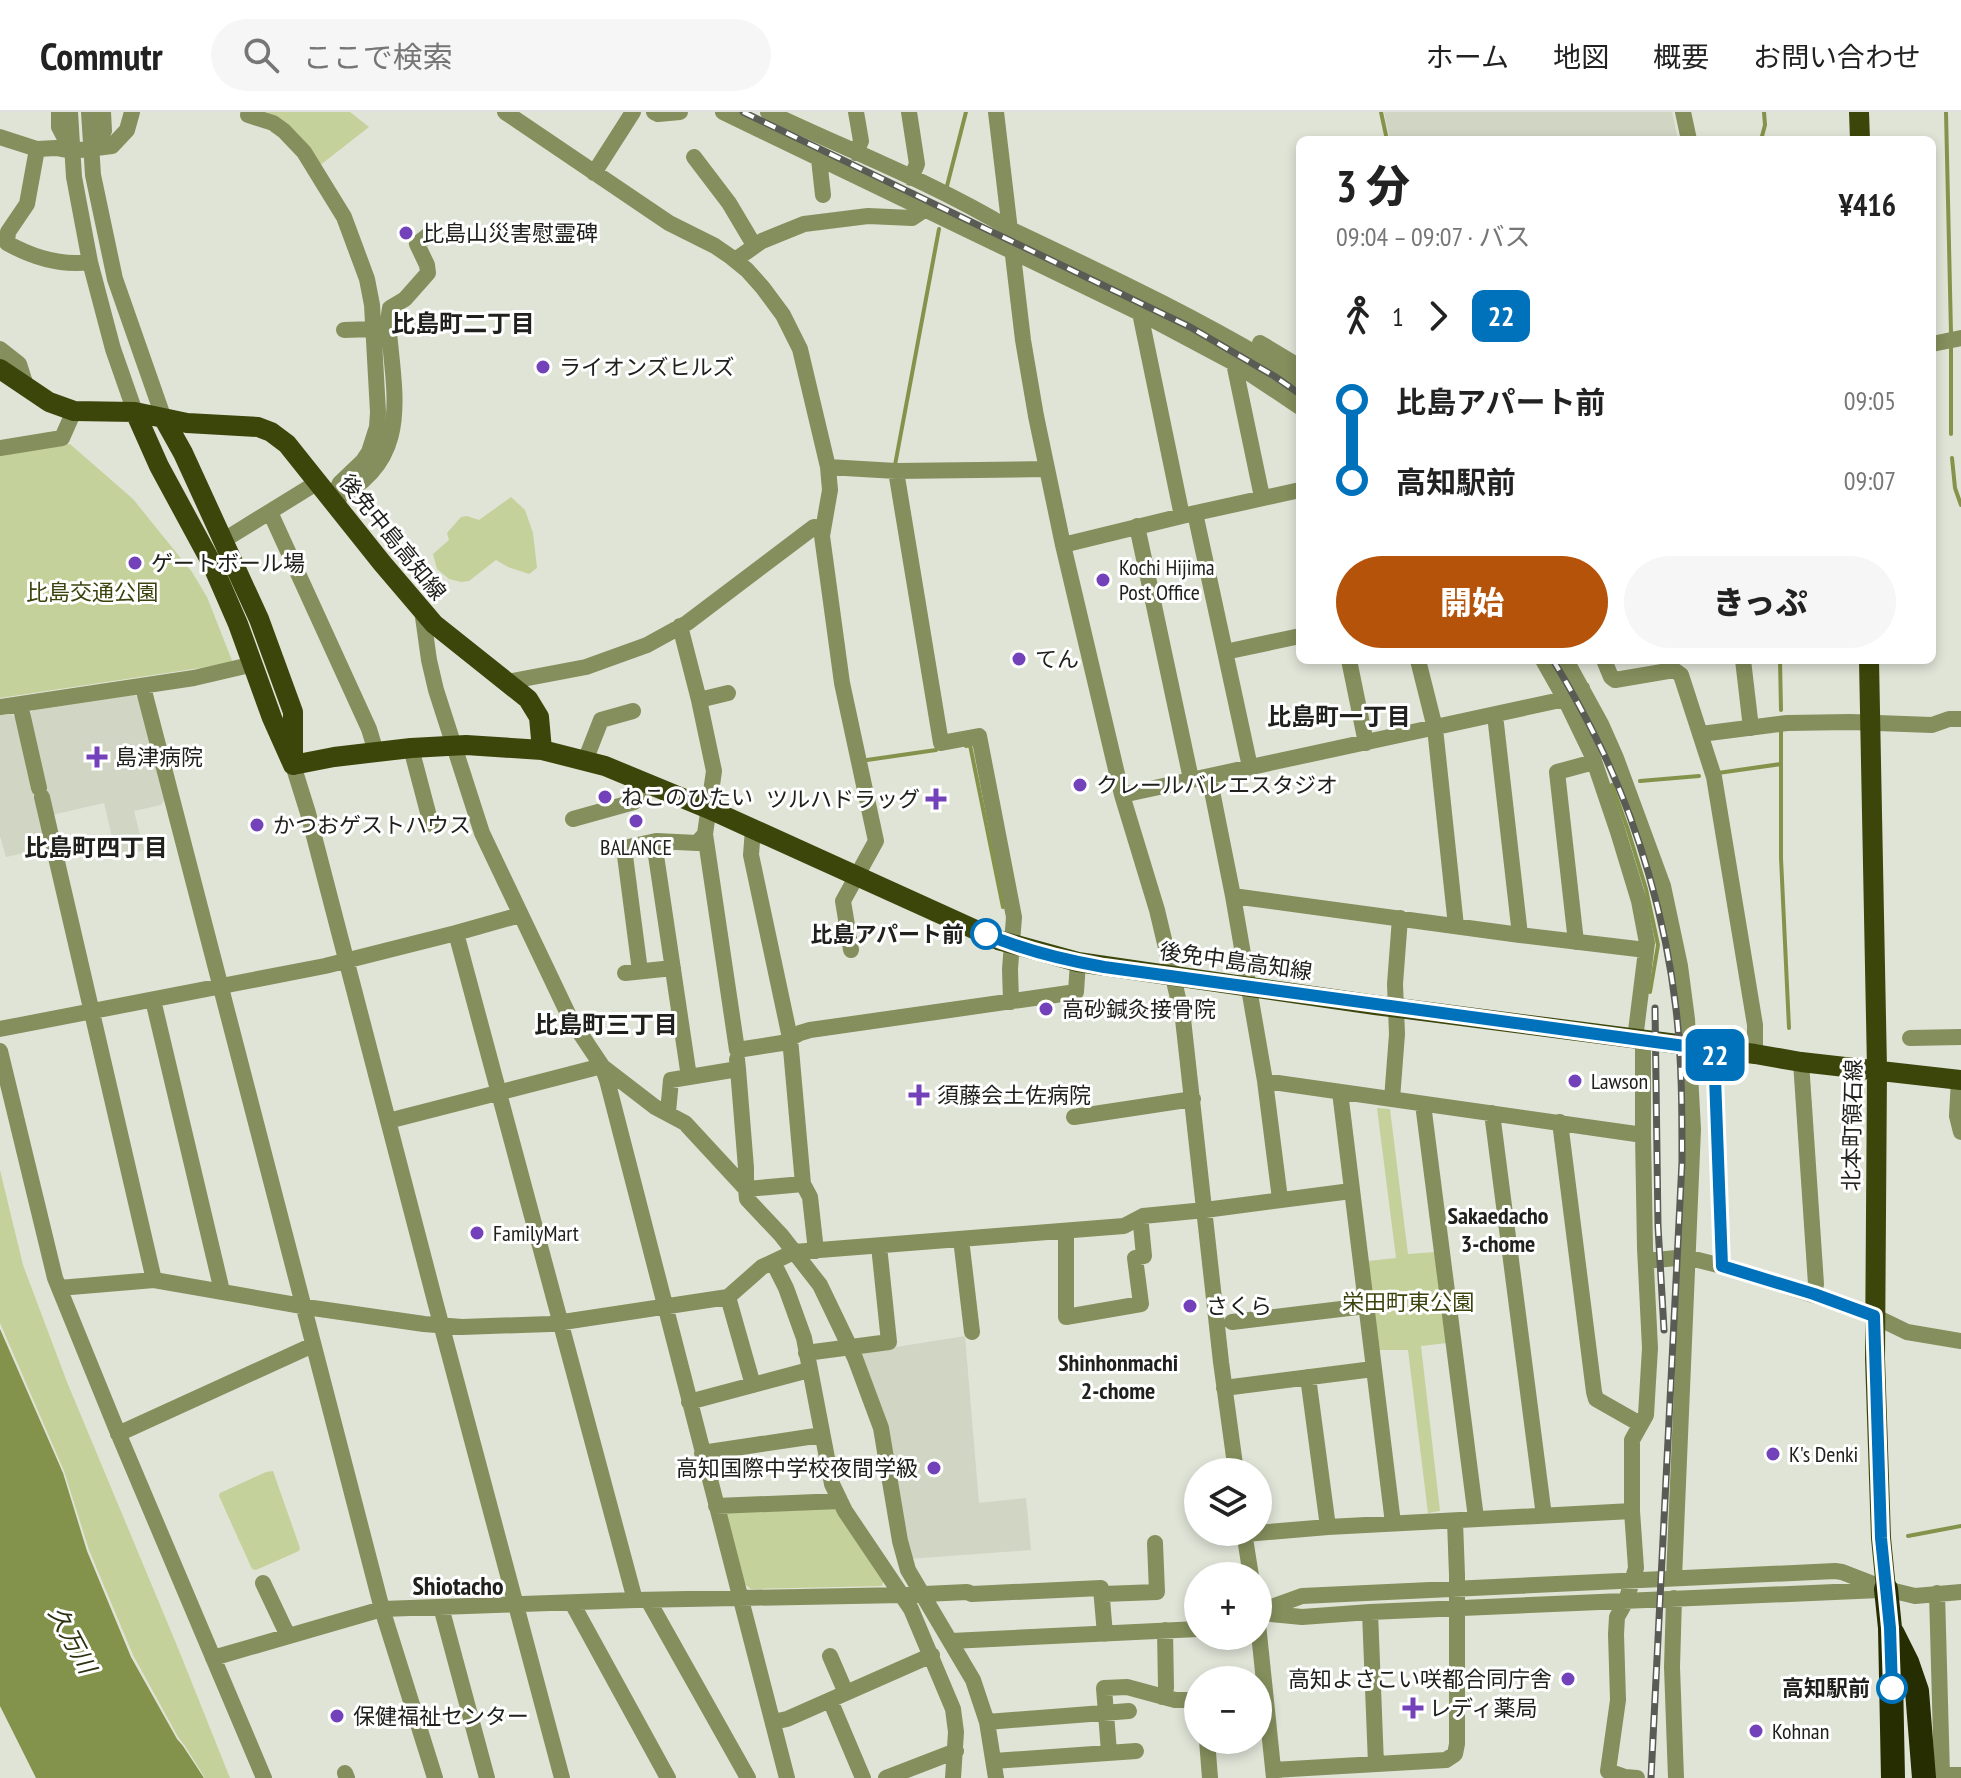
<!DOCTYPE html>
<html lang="ja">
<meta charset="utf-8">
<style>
:root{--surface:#fff;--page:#f6f6f6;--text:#222;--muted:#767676;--line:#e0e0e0;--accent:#b45309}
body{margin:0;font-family:"PT Sans Narrow","Noto Sans JP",sans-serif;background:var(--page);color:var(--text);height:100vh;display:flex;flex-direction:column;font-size:30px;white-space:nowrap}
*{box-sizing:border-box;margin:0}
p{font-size:26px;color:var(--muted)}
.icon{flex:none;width:44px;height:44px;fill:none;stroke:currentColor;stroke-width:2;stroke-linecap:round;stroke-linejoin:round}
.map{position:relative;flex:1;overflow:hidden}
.details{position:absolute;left:1296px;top:24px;width:640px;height:528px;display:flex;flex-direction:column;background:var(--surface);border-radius:12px;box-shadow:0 4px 12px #0003}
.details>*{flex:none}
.badge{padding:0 16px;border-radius:12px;font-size:28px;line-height:52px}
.fabs{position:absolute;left:1184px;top:1346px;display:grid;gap:16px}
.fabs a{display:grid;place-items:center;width:88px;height:88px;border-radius:50%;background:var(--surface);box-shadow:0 4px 12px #0003;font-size:40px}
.map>.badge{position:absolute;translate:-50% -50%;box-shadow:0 0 0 4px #fff}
.legs{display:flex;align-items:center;gap:12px;height:88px;padding:0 40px;font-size:26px}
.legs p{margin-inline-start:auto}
.head{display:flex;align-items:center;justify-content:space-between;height:136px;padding:0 40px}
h1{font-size:44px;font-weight:800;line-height:60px}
.cta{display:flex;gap:16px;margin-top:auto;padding:16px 40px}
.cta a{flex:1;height:92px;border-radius:48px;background:var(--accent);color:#fff;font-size:32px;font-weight:800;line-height:92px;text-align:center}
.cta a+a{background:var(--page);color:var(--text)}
ul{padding:0 40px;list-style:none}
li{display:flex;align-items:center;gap:28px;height:80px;font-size:30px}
li i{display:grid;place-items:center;width:12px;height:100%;margin:0 10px;background:currentColor}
li i::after{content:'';width:20px;height:20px;margin:-10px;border:6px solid;border-radius:50%;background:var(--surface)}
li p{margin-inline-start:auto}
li:first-child i{background:linear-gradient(#0000 50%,currentColor 0)}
li:last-child i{background:linear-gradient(currentColor 50%,#0000 0)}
header{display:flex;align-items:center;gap:48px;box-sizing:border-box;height:112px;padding:0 40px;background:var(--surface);border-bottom:2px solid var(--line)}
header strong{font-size:38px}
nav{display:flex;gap:44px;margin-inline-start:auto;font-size:28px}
.search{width:560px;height:72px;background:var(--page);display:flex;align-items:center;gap:20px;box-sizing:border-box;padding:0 28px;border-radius:44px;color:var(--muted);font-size:30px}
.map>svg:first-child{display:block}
</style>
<header>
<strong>Commutr</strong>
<div class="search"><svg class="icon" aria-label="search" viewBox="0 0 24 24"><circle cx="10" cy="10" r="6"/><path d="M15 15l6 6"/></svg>ここで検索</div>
<nav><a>ホーム</a><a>地図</a><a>概要</a><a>お問い合わせ</a></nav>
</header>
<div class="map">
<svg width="1961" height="1666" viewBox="0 0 1961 1666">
<rect width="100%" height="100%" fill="#e0e4d7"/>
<!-- built -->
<path fill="#d1d5c3" d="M1384,0H1672L1678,28H1390Z
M132,581L140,587L165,687L161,693L134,699L144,738L117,746L104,691L52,703L29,604L34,595Z
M8,599L16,606L47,736L6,745L0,724V600Z
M965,1224L979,1391L1026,1386L1031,1438L908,1447L858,1241Z"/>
<!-- green -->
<path fill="#c4d19a" d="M267,0H350L369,15L319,54L306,38Z
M70,332L133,387L192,460L207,485L233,551L0,586V342Z
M511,385L525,398L533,421L537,456L529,462L508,455L496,448L469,469L461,470L449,467L437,457L433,442L449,428L447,421L461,405L467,404L479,408Z
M1377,996L1390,997L1408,1142L1436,1140L1447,1231L1421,1234L1440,1399L1428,1401L1408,1238H1379L1368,1149L1396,1146Z
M0,1058L23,1153L67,1270L178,1536L230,1666H205L185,1634L178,1625L133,1543L89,1438L64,1359L0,1211Z
M273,1359L300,1436L299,1439L256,1458L252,1457L219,1384L220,1381L266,1360Z
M729,1397H837L884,1468L882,1474L751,1477L743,1471L725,1401Z"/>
<!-- water -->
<path fill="#84934b" d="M0,1217L63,1361L87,1439L131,1545L177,1627L183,1634L204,1666H36L0,1594Z"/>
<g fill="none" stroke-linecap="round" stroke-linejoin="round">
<!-- stream -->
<path stroke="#84934b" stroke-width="4" d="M1381,0L1387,28
M1946,0L1951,221
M1761,28L1765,13L1764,0
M947,74L966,0
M1951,236V322
M1952,346L1955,376L1961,393
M895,353L939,117
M1780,548L1781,598
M1781,618V746L1789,916
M966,634L970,633L1003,795
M867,648L936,638
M1718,661L1781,652
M1640,669L1699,664
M1612,673L1628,718L1646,777L1658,833L1650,880
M1908,1424L1961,1414"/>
<!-- minor -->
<path stroke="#848f5d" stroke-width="16" d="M59,0V15L69,34
M70,0L74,65L90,150L113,237L135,300
M89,0L93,63L115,167L164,307
M505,0L669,111L715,134L731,145L747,158L763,176L783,203L800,237L828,355L830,378L822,424L842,571L876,729L843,789L851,838
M654,0L658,2L680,0
M723,0L1140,201L1234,251L1300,295
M768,0C848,38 934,71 1010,117C1109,164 1207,210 1300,268
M856,0L861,29L856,41
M909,0L917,52L911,66
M996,0L1023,228L1036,304L1063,433L1122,683L1157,798L1183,907L1221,1250L1236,1360
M1683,0L1689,28
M248,3L273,11L284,19L304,40L344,105L367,167L372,193L378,300L377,315L369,340L363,349L340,371L332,388
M0,25L37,37L56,36L72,39L112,34L127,18L132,0
M37,37L27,92L8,120L7,131C32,145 61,154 90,150
M91,38L104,19L103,0
M694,45L729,91L754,133
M819,47L823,83
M594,61L633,0
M735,148L762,129L804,112L868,104L912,106L924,98
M1140,201L1182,404
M344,218L373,217
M1260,231L1300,255
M1932,232L1961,226
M0,237L19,252L26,274
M1234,251L1262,385
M0,336L62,326L74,299
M828,355L896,359L1047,357
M896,359L941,631L979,624L1014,805L1010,857L1011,890
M332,388C414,351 394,283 388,210L390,196L405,187L428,161L427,153L417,132L431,121
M270,400L369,617L376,640
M1195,401L1250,655
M1137,414L1191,667
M224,428L318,370
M1063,433L1182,404L1300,378
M422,498L429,548L436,578L482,721L570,906L602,954L607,968L787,1666
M680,514L699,588L714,659L705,722L737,938L782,931L800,921L810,918L1076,880L1078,850
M1225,540L1300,524
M1349,548L1366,631
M1418,548L1435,616L1456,814
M1543,548L1565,587L1592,643L1618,720L1639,789L1647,831L1635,927
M1566,548L1601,612L1616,646L1663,774L1680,854L1687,907L1693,1017L1674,1466
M1604,548L1611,565L1615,568L1674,558L1681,563L1714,665L1755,913V942
M1743,548L1751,616
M507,570L586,555L647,533L687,511L814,415L823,416
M143,575L382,1497L435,1666
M699,588L728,581
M20,592L39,676
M0,595L194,566L254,552
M1495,603L1520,823
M1701,622L1787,611L1850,610L1932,613L1949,607H1961
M411,636L431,712
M585,649L601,608L633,599
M293,653L308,701L436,1193L562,1666
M1209,664L1233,784L1265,969
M1122,683L1565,587L1582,576
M42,685L154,1168
M573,707L634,690L652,673
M753,717L751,743L790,926L803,1072L810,1085L816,1139
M654,730L689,965
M1233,784L1520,823L1646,838
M456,821L635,1488
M1576,830L1557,660L1594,650
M640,859L624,736L656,729L697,731L705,722
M625,861L673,856
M153,888L222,1179
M0,917L325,854L456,821L520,803
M1910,926L1961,925
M1714,938L1722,1154
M0,939L55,1166L116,1316L264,1666
M1801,950L1816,1172L1814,1182
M603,955L655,995L685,1011L746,1077L747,1087L781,1123L820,1173L855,1246L881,1316L900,1429L908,1458L973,1568L987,1610L996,1666
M738,957L746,1056V1077L803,1072
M1959,967L1957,1004L1961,1020
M1340,980L1393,1411
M1392,987L1397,922L1395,872L1400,806
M1423,992L1476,1406
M668,1000L671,968L738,957L737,947
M1492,1001L1544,1404
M1074,1005L1193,987
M388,1009L602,954
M1560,1010L1594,1280L1596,1287L1640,1312
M1280,1087L1265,969L1643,1023
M1066,1119V1205L1141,1192L1135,1146L1144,1144L1141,1113L1134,1109
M961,1127L972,1220
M1646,1149L1686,1145L1722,1154L1848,1194L1874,1204L1907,1220L1961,1229
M773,1150L786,1176L804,1226L832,1372L845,1399L911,1497L953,1597L956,1620L953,1666
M59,1176L154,1168L313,1196L424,1212L462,1215L550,1212L728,1185L762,1155L794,1140L1124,1114L1143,1104L1205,1098L1351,1079
M728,1185L753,1273
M1232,1210L1366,1194
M806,1241L889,1230L879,1134
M1308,1265L1328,1415L1632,1399
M1224,1276L1373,1257
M689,1290L809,1258
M118,1322L313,1233
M702,1341L822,1323
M716,1394L840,1389
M1244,1420L1251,1464
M1245,1422L1328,1415
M263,1471L288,1524
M1937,1481L1942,1663
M1103,1482L1157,1480L1155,1431
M1674,1486L1672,1555L1676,1666
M648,1488L748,1666
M572,1491L668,1666
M441,1495L487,1666
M1258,1500L1302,1484L1835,1459L1842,1460L1886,1477L1915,1484L1961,1480
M1370,1500L1376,1652
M1261,1501L1302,1505L1370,1500L1880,1478
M1258,1512L1274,1666
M951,1529L1198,1517
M830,1544L846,1581
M213,1546L382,1497L635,1488L903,1483L967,1480L972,1482L1101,1476L1105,1522
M1162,1585L1166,1576L1165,1518
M830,1588L863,1666
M773,1610L787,1607L932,1543
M987,1610L1129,1599
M1207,1628L1210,1666
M1109,1640L1104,1576L1127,1575L1175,1588H1198
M994,1649L1136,1639
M1273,1658L1446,1648L1455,1642L1457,1632V1463L1455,1409
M345,1661L347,1666
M1933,1663H1961
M886,1666L956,1639
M1637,1666L1625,1665L1608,1659L1618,1588L1616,1522L1617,1505L1626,1489L1636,1456L1632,1399V1328L1646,1303L1650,1236L1645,1136L1643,1023V928"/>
<!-- major -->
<path stroke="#3d460a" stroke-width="20" d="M1859,0L1860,28
M0,257L49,290L74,299L135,300L187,311L258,315L271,320L287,332L382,451L434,512L528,587L539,605L542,638
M135,300L159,354L211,450L238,512L272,606L293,653
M164,307L183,341L259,507L293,600V645
M1869,548L1877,957L1875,1246L1881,1426L1886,1477
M293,653L334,645L411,636L466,633L542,638L605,654L709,697L998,828L1078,850L1375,893L1755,942L1801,950L1961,968"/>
<!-- highway -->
<path stroke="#262d01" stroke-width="24" d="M1886,1477L1890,1516L1893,1666
M1893,1522L1907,1550L1917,1579L1924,1666"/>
<defs>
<path id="rail" d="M743,0L1190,215L1274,264L1300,282
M1553,548C1570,576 1586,605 1600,634C1639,714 1666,809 1676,897C1682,948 1682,999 1682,1050L1651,1666
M1655,896L1658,1114L1664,1218"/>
</defs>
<!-- rail casing -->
<use href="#rail" stroke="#595b54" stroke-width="7"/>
<!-- rail -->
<use href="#rail" stroke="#fff" stroke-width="4" stroke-dasharray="12" stroke-linecap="butt"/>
</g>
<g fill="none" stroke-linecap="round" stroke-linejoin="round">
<defs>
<path id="line-1" d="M986,822C1023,838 1064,848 1104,855L1714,938L1722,1154L1814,1182L1874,1204L1881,1426L1890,1516L1892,1576"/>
</defs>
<!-- line-1 casing -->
<use href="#line-1" stroke="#fff" stroke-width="18"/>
<!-- line-1 -->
<use href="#line-1" stroke="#0072bc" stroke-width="12"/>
</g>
<!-- markers -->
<g fill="#7341b9" stroke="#fff" stroke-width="3">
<circle cx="406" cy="121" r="8"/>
<circle cx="543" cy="255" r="8"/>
<circle cx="135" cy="451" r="8"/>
<circle cx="1103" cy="468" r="8"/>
<circle cx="1019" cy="547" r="8"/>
<path d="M93 633h8v8h8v8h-8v8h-8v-8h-8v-8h8z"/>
<circle cx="1080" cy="673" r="8"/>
<circle cx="605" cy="685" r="8"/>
<path d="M932 675h8v8h8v8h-8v8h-8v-8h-8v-8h8z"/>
<circle cx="636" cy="709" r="8"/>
<circle cx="257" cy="713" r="8"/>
<circle cx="1046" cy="897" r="8"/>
<circle cx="1575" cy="969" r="8"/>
<path d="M915 971h8v8h8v8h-8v8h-8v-8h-8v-8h8z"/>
<circle cx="477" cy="1121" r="8"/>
<circle cx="1190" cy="1194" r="8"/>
<circle cx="1773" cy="1342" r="8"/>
<circle cx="934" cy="1356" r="8"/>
<circle cx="1568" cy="1567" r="8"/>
<path d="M1409 1584h8v8h8v8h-8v8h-8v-8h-8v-8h8z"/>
<circle cx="337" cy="1604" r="8"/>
<circle cx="1756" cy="1619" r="8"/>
</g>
<g fill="#fff" stroke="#0072bc" stroke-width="4">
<circle cx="986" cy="822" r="14"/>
<circle cx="1892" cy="1576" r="14"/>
</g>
<g text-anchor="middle" stroke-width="6" stroke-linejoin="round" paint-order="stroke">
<!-- poi labels -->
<g font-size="22" fill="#20211d" stroke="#fff" text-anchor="start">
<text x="422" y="129">比島山災害慰霊碑</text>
<text x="559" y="263">ライオンズヒルズ</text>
<text x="151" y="459">ゲートボール場</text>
<text x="1119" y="463">Kochi Hijima<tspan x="1119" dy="25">Post Office</tspan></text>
<text x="1035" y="555">てん</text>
<text x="115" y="653">島津病院</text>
<text x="1096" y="681">クレールバレエスタジオ</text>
<text x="621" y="693">ねこのひたい</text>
<text x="920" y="695" text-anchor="end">ツルハドラッグ</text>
<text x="273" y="721">かつおゲストハウス</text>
<text x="636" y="743" text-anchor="middle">BALANCE</text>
<text x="1062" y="905">高砂鍼灸接骨院</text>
<text x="1591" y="977">Lawson</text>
<text x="937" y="991">須藤会土佐病院</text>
<text x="493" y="1129">FamilyMart</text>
<text x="1206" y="1202">さくら</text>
<text x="1789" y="1350">K's Denki</text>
<text x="918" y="1364" text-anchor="end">高知国際中学校夜間学級</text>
<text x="1552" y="1575" text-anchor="end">高知よさこい咲都合同庁舎</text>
<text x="1429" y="1604">レディ薬局</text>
<text x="353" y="1612">保健福祉センター</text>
<text x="1772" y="1627">Kohnan</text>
</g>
<!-- street labels -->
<g font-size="22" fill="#20211d" stroke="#fff">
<text transform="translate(393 425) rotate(51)" y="8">後免中島高知線</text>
<text transform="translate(1236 849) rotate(8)" y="8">後免中島高知線</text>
<text transform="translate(1852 1013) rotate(-89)" y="8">北本町領石線</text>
</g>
<!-- park labels -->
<g font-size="22" fill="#3b440c" stroke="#fff">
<text x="92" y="488">比島交通公園</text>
<text x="1408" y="1198">栄田町東公園</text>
</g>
<!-- stop labels -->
<g font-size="22" font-weight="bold" fill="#20211d" stroke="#fff" text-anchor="end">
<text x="964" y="830">比島アパート前</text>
<text x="1870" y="1584">高知駅前</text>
</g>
<!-- neighbourhood labels -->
<g font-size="24" font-weight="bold" fill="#20211d" stroke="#fff">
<text x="463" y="220">比島町二丁目</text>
<text x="1339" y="613">比島町一丁目</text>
<text x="96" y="744">比島町四丁目</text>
<text x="606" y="921">比島町三丁目</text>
<text x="1498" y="1112">Sakaedacho<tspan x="1498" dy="28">3-chome</tspan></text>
<text x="1118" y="1259">Shinhonmachi<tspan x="1118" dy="28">2-chome</tspan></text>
</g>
<!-- water labels -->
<g font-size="24" font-style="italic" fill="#2b3111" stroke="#fff">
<text transform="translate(72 1528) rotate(62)" y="8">久万川</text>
</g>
<!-- quarter labels -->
<g font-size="26" font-weight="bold" fill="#20211d" stroke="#fff">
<text x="458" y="1483">Shiotacho</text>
</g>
</g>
</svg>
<div class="fabs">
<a><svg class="icon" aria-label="layers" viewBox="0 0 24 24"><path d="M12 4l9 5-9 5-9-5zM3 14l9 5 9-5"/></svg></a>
<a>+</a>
<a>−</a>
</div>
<b class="badge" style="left:1715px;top:943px;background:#0072bc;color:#fff">22</b>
<section class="details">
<div class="head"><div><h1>3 分</h1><p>09:04 – 09:07 · バス</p></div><b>¥416</b></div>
<div class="legs"><svg class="icon" aria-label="walk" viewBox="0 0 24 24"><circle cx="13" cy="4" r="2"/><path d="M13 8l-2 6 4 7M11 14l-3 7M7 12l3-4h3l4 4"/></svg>1<svg class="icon" aria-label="forward" viewBox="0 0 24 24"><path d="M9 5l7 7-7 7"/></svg><b class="badge" style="background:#0072bc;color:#fff">22</b></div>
<ul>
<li><i style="color:#0072bc"></i><b>比島アパート前</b><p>09:05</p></li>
<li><i style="color:#0072bc"></i><b>高知駅前</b><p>09:07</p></li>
</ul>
<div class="cta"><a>開始</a><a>きっぷ</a></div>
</section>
</div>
